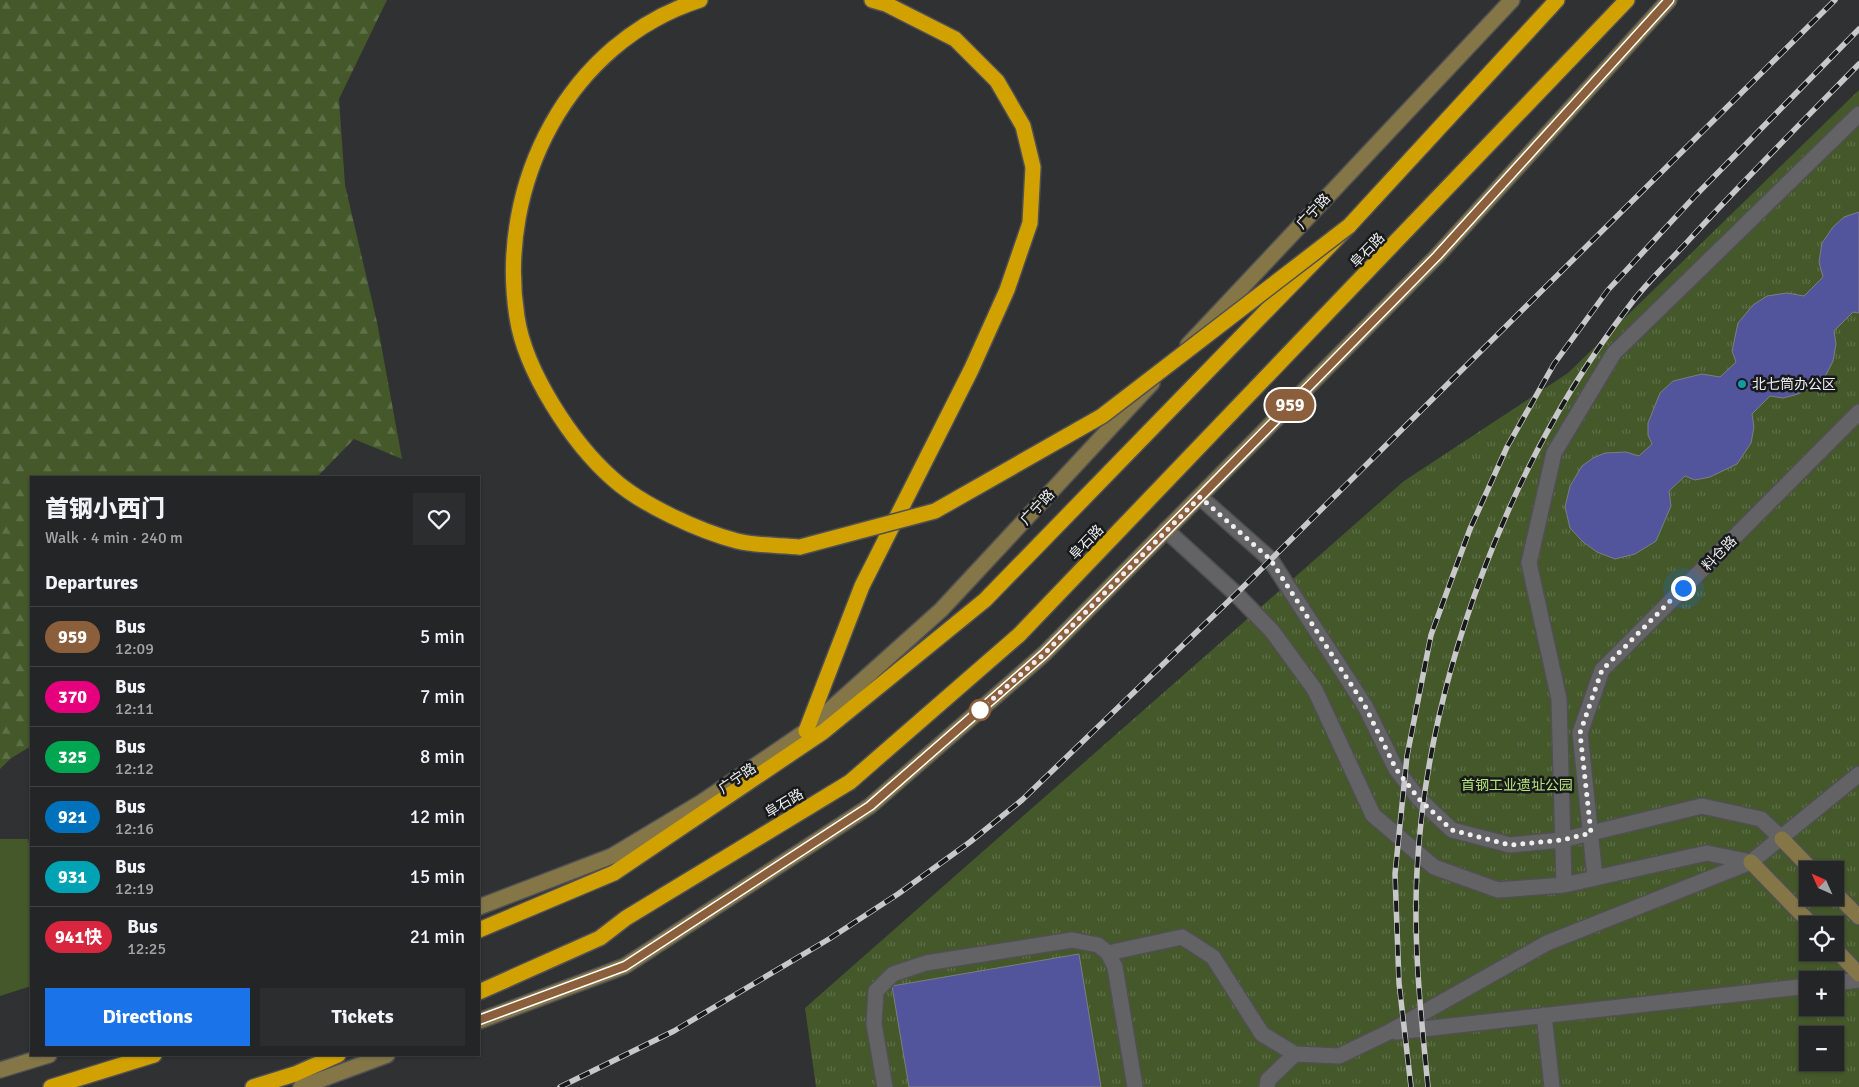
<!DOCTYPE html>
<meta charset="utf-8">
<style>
:root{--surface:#242526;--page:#2c2d2e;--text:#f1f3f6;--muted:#a3a5a7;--line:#414243;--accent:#1a73e8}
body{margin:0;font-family:Signika,"Noto Sans SC",sans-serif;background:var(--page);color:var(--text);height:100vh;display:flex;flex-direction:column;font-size:19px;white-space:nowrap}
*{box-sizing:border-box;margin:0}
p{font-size:16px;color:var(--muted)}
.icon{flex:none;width:28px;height:28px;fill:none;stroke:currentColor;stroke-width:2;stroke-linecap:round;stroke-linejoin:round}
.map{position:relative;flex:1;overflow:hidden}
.drawer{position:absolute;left:30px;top:476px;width:450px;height:580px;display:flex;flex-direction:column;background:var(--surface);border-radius:0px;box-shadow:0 1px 4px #0004,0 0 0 1px var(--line)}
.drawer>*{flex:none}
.badge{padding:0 10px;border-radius:16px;font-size:18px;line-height:32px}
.needle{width:32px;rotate:315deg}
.buttons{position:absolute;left:1799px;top:861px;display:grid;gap:10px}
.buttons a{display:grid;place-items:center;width:45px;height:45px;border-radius:0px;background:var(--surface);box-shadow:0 1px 4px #0004,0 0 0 1px var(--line);font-size:25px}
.you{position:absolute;width:25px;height:25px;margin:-12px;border:4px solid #fff;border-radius:50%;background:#1a73e8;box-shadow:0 0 0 8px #1a73e833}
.map>.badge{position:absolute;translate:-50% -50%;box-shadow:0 0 0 2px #fff}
h2{padding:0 15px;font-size:19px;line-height:45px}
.round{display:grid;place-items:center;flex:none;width:52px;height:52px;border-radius:0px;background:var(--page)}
.overview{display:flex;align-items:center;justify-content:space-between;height:85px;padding:0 15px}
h1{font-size:24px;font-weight:800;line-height:38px}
.primary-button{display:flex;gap:10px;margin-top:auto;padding:10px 15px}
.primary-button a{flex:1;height:58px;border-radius:0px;background:var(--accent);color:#fff;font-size:20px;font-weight:800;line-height:58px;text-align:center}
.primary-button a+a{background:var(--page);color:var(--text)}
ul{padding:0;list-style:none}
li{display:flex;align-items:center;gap:15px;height:60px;padding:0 15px;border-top:1px solid var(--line)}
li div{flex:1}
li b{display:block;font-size:19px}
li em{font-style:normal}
li .badge{min-width:55px;font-weight:700;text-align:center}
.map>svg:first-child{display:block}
</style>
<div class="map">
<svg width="1859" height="1087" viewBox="0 0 1859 1087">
<defs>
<pattern id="forest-firs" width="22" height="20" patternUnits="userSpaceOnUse" patternTransform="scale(1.25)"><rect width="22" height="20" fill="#44582a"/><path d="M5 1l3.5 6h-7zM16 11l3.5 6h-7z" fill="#5f7049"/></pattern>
<pattern id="park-tufts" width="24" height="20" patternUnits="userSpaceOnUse" patternTransform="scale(1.25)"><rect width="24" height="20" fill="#44582a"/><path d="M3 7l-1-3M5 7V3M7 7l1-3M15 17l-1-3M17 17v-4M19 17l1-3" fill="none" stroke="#5f7049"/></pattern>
</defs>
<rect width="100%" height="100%" fill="#303133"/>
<!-- grass -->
<path fill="#44582a" d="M0,839H28L31,853V986L0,996Z"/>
<!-- forest -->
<path fill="url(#forest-firs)" d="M0,0H387L339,99L345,185L377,322L402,459L354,439L317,477L31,478V746L10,759L0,769Z"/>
<!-- park -->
<path fill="url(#park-tufts)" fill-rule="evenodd" d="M1859,90V1087H816L805,1008L1404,481L1568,373ZM1808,870H1835V898H1808ZM1808,925H1835V952H1808ZM1808,980H1835V1008H1808ZM1808,1035H1835V1062H1808Z"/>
<!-- building -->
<path fill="#52549c" stroke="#7e7e81" d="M1859,212V313L1853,312L1834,331L1836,344L1833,361L1826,375L1811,388L1798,394L1783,398L1770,396L1752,414L1754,427L1751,443L1737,464L1710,477L1695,480L1685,476L1669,491L1671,506L1656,541L1635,554L1615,559L1597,552L1583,542L1570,528L1565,507L1570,486L1582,466L1593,458L1605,453L1626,452L1639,456L1652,444L1648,435V423L1660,393L1673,381L1702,374L1720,377L1736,362L1732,351L1738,323L1753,305L1767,296L1787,293L1804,296L1823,277L1819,262L1822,243L1833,227L1844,217Z
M1079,954L1101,1087H909L892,986Z"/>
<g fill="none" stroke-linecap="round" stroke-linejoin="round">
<defs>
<path id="lane" d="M1544,1015L1552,1087"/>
<path id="street" d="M1200,497L1270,559L1365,706L1396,769L1419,799L1452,830L1510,845L1562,840L1702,806L1761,819L1782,839
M1166,530L1236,594L1272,631L1315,690L1373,815L1434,867L1498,890L1564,885L1707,853L1751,862
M1595,878L1580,733L1602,670L1859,412
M1564,885L1559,699L1529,563L1554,453L1614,353L1859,114
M1108,953L1182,937L1213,957L1262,1034L1295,1054L1339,1056L1389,1032L1547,943L1751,862L1859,774
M1835,983L1859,980
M1396,1032L1808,986
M885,1087L874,1024L876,991L893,974L926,963L1072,940L1098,945L1108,953L1115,967L1135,1087
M1267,1087L1268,1080L1295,1054"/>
<path id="secondary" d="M1188,345L1512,0
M1782,839L1812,870
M1751,862L1812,925
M1835,893L1859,917
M479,907L612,856L702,802L806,731L941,610L1152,383
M1835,949L1859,974
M479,1021L625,966L870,806L1044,654L1437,256L1669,0
M0,1070L49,1055
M301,1087L387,1055"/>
<path id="highway" d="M700,0C569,42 496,184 517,317C525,371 572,443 613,479C642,505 699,531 737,541C757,546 780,545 800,547
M806,731L862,586L971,370L1007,290L1030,223L1033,167L1023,126L997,81L955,39L886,4L872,0
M479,930L614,873L823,732L985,600L1349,226L1557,0
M479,992L600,938L626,918L850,782L1019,635L1627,0
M51,1087L154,1055
M253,1087L295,1074L338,1055"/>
</defs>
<!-- lane casing -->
<use href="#lane" stroke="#505052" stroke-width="18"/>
<!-- street casing -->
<use href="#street" stroke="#505052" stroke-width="18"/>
<!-- secondary casing -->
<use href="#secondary" stroke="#505052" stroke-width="18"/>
<!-- highway casing -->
<use href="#highway" stroke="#505052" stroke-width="18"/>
<!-- lane -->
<use href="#lane" stroke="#636366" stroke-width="15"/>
<!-- street -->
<use href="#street" stroke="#636366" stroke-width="15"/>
<!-- secondary -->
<use href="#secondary" stroke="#847647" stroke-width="15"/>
<!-- highway -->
<use href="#highway" stroke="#d1a100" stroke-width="15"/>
<defs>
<path id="rail" d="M560,1087L674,1031L829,939L898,894L970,842L1022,800L1236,594L1835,0
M1411,1087L1399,983L1395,874L1407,756L1431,635L1470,529L1507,447L1554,364L1608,290L1696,195L1859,29
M1428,1087C1421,1016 1413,943 1417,871C1427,678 1511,458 1630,305C1647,282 1669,262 1689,240C1744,180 1802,122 1859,64"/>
</defs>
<!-- rail casing -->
<use href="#rail" stroke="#c8c8ca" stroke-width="5.5"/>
<!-- rail -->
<use href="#rail" stroke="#18191a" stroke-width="4" stroke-dasharray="11" stroke-linecap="butt"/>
<defs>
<path id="highway-bridge" d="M800,547L935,511L1102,416L1349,226"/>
</defs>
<!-- highway-bridge casing -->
<use href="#highway-bridge" stroke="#505052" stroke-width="18" stroke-linecap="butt"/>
<!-- highway-bridge -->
<use href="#highway-bridge" stroke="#d1a100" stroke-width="15"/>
</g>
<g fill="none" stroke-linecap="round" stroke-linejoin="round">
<defs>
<path id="line" d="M479,1020L625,966L870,806L1044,654L1200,497L1437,256L1669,0"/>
</defs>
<!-- line casing -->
<use href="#line" stroke="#fff" stroke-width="11"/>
<!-- line -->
<use href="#line" stroke="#8b5e3c" stroke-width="8"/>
<!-- walk -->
<path stroke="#eeeef0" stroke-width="5" stroke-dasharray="0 9" d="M980,710L1044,654L1200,497L1270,559L1365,706L1396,769L1419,799L1452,830L1510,845L1562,840L1591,833L1580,733L1602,670L1683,588"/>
</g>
<!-- markers -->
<circle fill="#0f9aa8" stroke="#18191a" stroke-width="2" cx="1742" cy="384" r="5"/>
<circle fill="#fff" stroke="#8b5e3c" stroke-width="2.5" cx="980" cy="710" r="10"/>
<g text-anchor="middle" stroke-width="5" stroke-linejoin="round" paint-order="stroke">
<!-- street labels -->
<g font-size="14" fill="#eeeef0" stroke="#18191a">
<text transform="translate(1313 211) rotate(-47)" y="5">广宁路</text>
<text transform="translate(1367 250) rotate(-46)" y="5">阜石路</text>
<text transform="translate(1037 507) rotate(-47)" y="5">广宁路</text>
<text transform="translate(1086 542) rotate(-46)" y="5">阜石路</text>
<text transform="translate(1719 553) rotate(-45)" y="5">料仓路</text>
<text transform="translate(737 778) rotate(-34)" y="5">广宁路</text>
<text transform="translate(784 803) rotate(-31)" y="5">阜石路</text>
</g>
<!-- poi labels -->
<g font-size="14" fill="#eeeef0" stroke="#18191a" text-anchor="start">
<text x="1752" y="389">北七筒办公区</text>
</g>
<!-- park labels -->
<g font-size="14" fill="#b5e378" stroke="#18191a">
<text x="1517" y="790">首钢工业遗址公园</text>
</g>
</g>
</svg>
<div class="buttons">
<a><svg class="needle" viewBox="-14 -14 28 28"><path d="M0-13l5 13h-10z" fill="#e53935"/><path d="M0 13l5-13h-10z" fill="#a3a5a7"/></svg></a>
<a><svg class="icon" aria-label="locate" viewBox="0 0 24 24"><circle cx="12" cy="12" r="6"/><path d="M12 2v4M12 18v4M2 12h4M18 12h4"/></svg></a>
<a>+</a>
<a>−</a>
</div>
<div class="you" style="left:1683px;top:588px"></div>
<b class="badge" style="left:1290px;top:405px;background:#8b5e3c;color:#fff">959</b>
<section class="drawer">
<div class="overview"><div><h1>首钢小西门</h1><p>Walk · 4 min · 240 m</p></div><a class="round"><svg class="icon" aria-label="heart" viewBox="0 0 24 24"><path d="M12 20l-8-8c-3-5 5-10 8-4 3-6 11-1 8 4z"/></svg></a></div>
<h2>Departures</h2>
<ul>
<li><span class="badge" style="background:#8b5e3c;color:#fff">959</span><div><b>Bus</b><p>12:09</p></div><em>5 min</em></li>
<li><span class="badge" style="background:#e6007e;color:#fff">370</span><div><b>Bus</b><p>12:11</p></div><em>7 min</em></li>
<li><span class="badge" style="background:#00a651;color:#fff">325</span><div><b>Bus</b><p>12:12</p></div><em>8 min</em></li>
<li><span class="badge" style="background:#0072bc;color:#fff">921</span><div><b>Bus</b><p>12:16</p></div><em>12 min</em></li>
<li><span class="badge" style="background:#00a3b4;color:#fff">931</span><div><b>Bus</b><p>12:19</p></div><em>15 min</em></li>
<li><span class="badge" style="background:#d7263d;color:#fff">941快</span><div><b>Bus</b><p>12:25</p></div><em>21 min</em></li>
</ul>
<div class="primary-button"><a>Directions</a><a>Tickets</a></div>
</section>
</div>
